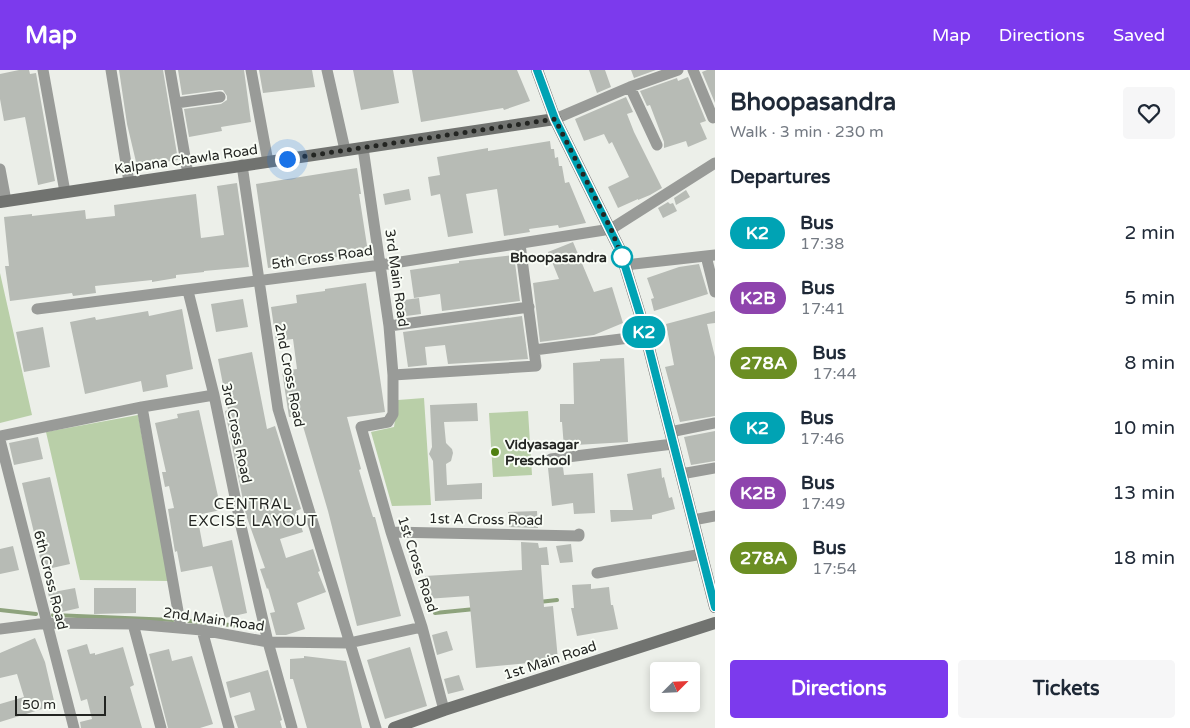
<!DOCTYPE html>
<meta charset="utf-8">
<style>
:root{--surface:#fff;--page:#f6f6f7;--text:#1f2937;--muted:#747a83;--accent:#7c3aed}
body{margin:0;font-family:"Varela Round",sans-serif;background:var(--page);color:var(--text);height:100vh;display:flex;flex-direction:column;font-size:19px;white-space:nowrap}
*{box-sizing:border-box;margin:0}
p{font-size:16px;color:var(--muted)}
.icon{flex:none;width:28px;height:28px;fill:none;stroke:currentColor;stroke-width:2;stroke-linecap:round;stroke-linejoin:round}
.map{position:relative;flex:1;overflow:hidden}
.sheet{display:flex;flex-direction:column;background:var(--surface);width:475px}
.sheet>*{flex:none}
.badge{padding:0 10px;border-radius:16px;font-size:18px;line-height:32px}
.needle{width:32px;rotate:66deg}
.tools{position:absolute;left:650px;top:592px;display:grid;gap:10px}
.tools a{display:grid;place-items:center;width:50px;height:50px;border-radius:5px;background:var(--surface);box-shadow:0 2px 8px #0003;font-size:25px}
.scale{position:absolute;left:15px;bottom:12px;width:91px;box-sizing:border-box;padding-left:5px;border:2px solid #232522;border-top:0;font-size:14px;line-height:18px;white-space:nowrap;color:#232522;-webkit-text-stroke:4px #f9fdf6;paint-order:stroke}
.you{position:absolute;width:25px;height:25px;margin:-12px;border:4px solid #fff;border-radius:50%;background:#1a73e8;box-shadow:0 0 0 8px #1a73e833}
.map>.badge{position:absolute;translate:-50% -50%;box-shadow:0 0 0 2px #fff}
h2{padding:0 15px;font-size:19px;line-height:45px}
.round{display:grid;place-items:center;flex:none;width:52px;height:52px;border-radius:5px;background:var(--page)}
.summary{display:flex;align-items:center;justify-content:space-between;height:85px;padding:0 15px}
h1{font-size:24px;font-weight:700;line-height:38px}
.cta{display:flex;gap:10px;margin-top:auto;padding:10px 15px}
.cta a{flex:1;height:58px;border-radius:5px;background:var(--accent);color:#fff;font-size:20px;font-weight:700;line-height:58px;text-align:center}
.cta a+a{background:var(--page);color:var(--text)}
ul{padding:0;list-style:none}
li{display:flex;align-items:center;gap:15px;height:65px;padding:0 15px}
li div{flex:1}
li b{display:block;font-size:19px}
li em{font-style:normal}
li .badge{min-width:55px;font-weight:700;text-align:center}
header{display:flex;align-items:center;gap:30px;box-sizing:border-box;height:70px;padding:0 25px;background:var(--accent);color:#fff}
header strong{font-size:24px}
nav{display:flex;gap:28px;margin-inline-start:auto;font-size:18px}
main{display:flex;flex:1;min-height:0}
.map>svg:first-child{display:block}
</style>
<header>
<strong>Map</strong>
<nav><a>Map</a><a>Directions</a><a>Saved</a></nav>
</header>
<main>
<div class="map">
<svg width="715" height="658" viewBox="0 0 715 658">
<rect width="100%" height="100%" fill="#ecefe9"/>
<!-- green -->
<path fill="#b9cfa8" d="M0,203L32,345L0,353Z
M424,328L431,435L392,436L371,362L394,357L398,330Z
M528,341L532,405L493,407L489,343Z
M138,345L169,511L80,510L46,362Z"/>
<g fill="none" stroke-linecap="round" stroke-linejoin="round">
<!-- stream -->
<path stroke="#8ea37d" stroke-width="4" d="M539,532L557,530
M0,540L36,544
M435,543L475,539
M53,545L173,550
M189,551L260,558"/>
</g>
<!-- building -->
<path fill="#b7bbb5" d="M19,0H29L30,4L36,3L55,111L38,115L25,47L4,51L0,29V4Z
M119,0H163L178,90L137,96L127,54Z
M178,0H244L251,52L221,57L222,61L189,67L184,39L221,34L227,30V26L223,20H219L182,25Z
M259,0H312L315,17L263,23Z
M353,0H393L399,33L361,40Z
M412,0H517L530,31L504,40L503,38L421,52Z
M589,0H605L611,17L597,23Z
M631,0H656L634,8Z
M707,0H715V33L702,2Z
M688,7L706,51L700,53L707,69L688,77L686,71L664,78V72L650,35L647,36L640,21L677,8L678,11Z
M626,27L633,42L627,44L634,62L662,118L650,125L638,130V129L618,138L608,117L629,107L612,72L609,74L604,64L584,71L575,49Z
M550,71L551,79H554L555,88L558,87L559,96H562L565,113L569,112L586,153L559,158L558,155L529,159L530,162L504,166L497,119L466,124L473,163L448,167L440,124L431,126L428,107L440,105L437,87L488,78V81Z
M357,98L361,124H359L368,182L268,198L256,114Z
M237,113L249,197L204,201V202L176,205V208L152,212V210L95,216L96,223L73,226L72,223L10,231L5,196H9L4,147L32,144V146L85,140L86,149L115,146L114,135L196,124L201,168L224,165L217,116Z
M409,119L411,130L385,135L383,124Z
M686,120L690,127L676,135L674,128Z
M668,132L670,134L673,133L677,141L663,148L658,138Z
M573,172L594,222L612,217L623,253L594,265L540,272L533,213L559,209L548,182Z
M514,185L520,231L442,241L440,224L414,228L410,200L459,193V191Z
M699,194L708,224L654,241L651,229L654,228L647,208L679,197Z
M366,213L385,342L347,347L361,399L359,400L368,431L373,447H375L401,546L357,556L328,441L300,346L289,347L282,301L297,299L293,269L276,271L271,237L297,233L296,225L325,221V219Z
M419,228L421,244L399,247L397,231Z
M243,229L248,257L216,262L211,234Z
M182,239L193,299L166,305L168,317L143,322L141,311L85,324L70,252L95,247L96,250L148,241L149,246Z
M715,241V253L707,254L715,287V346L680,352L665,297L674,295L666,254Z
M522,246L528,289L448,294L445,275L425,277L427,295L408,297L403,262Z
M43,257L50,297L24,302L16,262Z
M252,282L267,359L275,356L301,439L296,441L303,462L280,469L286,488L313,479L320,501L318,502L326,522L297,533L305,559L286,565H276L270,543L275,542L268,518L267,519L260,499L265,498L246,445L225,341L228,340L218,289Z
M624,288L628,372L575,375V377L564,378L562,352H560V334H574L573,293L600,291V289Z
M477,333L478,351L444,352L446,373L452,379L453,383L451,391L446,394L447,415L482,413V429L435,431L433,391L429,384L432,377L430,335Z
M199,340L221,440L197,445L203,477L232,470L247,543L225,548L212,496L181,502L177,481L175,482L168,439L174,438L169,416L165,417L162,402H166L155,353L178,348L177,344Z
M715,361V391L691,395L684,367Z
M38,367L43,389L14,395L9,373Z
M563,397L564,405L593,403L595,443L574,444L573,433L552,436L548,398Z
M661,398L662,408L664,407L669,428L672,427L675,439L652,445V449L611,452L610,440H633L627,404Z
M50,407L70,494L43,500L22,413Z
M537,441L538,458L509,457L508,442Z
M521,472L538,473L539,478L547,477L549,495H541L544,537L553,536L558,590L476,598L469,526L426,529L425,506L522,500Z
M571,474L573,492L560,493L556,476Z
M13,476L19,500L0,504V479Z
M591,514V519L609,517L611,535H613L618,559L577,566L571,538H574L572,515Z
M75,518L79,538L53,544L48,523Z
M94,518H136V543L94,544Z
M447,561L453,580L437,585L432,565Z
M35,568L45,592L55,635L0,652V634L24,627L17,604L0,608V583Z
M87,574L90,584L95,583V585L123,577L134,615L130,617L142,658H81L80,652L92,649L87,629L81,631L67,580Z
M410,577L427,636L385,649L367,590Z
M169,579L172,591L192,586L213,654L200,658H168L149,584Z
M304,586L346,591L362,658H307L293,609H290V589L304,588Z
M268,600L282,650L280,651L282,658H238L234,646L255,640L250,622L230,628L226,612Z
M459,605L464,620L448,624L444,609Z"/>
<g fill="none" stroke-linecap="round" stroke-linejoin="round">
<!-- street -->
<path stroke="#999b98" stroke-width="11" d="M43,0L65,122
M111,0L129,112
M170,0L188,104
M251,0L268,92
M327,0L345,80
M693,0L713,48
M630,17L657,75
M176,33L220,27
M555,49L630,17L678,0
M363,78L389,256L393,305V344L388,352L361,357L391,462L422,557L444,640
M242,95L278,339L376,658
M0,99L6,131
M520,174L534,280
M706,186L715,222
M625,196L634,194L715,185
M188,221L214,325L241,456L268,572L292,658
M37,239L381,195L611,159L715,93
M389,256L529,237
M393,305L536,296L534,280L645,266
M142,337L181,558
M670,362L715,353
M0,366L142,337L214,325
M0,370L74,658
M551,389L673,374
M681,404L715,398
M693,450L715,446
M391,462L579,466V464
M597,503L702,484
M133,554L161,658
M0,559L47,553L133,554L202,560L268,572L349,573L422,557
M202,560L229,658"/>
<!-- secondary -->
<path stroke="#717370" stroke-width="12" d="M537,0L555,49L620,180L642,251L715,537
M0,132L555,49
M394,658L444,640L715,553"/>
</g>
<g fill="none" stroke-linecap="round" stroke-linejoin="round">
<defs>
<path id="line" d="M537,0L555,49L620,180L642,251L715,537"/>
</defs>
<!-- line casing -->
<use href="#line" stroke="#fff" stroke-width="11"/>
<!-- line -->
<use href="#line" stroke="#00a3b4" stroke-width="8"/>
<!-- walk -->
<path stroke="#232522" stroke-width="5" stroke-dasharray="0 9" d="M287,89L555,49L611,159L622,187"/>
</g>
<!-- markers -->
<circle fill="#fff" stroke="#00a3b4" stroke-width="2.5" cx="622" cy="187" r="10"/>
<circle fill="#4f8010" stroke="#f9fdf6" stroke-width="2" cx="495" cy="382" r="5"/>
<g text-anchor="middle" stroke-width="4" stroke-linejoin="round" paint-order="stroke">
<!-- street labels -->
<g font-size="14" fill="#232522" stroke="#f9fdf6">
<text transform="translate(186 89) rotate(-8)" y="5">Kalpana Chawla Road</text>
<text transform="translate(322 187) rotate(-8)" y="5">5th Cross Road</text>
<text transform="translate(397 208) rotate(82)" y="5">3rd Main Road</text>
<text transform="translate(290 305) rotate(79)" y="5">2nd Cross Road</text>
<text transform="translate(237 363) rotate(78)" y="5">3rd Cross Road</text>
<text transform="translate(486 449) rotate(1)" y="5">1st A Cross Road</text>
<text transform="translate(418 494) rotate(72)" y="5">1st Cross Road</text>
<text transform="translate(51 510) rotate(76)" y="5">6th Cross Road</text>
<text transform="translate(214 549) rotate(8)" y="5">2nd Main Road</text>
<text transform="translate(550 590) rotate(-18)" y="5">1st Main Road</text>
</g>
<!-- stop labels -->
<g font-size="14" font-weight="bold" fill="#232522" stroke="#f9fdf6" text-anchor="end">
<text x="607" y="192">Bhoopasandra</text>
</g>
<!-- poi labels -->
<g font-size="14" font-weight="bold" fill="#232522" stroke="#f9fdf6" text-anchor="start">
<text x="505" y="379">Vidyasagar<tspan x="505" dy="16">Preschool</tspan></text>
</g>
<!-- neighbourhood labels -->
<g font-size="15" letter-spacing="1" fill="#232522" stroke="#f9fdf6">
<text x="253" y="439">CENTRAL<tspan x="253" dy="17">EXCISE LAYOUT</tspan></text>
</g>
</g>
</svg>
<div class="tools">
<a><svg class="needle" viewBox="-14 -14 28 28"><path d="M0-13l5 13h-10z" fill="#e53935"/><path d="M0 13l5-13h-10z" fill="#747a83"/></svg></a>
</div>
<div class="scale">50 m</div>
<div class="you" style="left:287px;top:89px"></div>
<b class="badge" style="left:644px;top:262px;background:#00a3b4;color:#fff">K2</b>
</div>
<section class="sheet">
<div class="summary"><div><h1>Bhoopasandra</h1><p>Walk · 3 min · 230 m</p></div><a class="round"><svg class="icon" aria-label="heart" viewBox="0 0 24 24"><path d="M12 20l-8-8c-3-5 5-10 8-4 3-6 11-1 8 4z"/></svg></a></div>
<h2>Departures</h2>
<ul>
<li><span class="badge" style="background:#00a3b4;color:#fff">K2</span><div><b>Bus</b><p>17:38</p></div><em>2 min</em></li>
<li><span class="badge" style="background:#8e44ad;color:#fff">K2B</span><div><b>Bus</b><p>17:41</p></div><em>5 min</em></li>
<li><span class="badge" style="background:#6b8e23;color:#fff">278A</span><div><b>Bus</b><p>17:44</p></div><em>8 min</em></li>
<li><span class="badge" style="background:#00a3b4;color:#fff">K2</span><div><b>Bus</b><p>17:46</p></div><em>10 min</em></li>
<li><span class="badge" style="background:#8e44ad;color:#fff">K2B</span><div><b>Bus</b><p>17:49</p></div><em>13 min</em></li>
<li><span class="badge" style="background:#6b8e23;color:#fff">278A</span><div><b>Bus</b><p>17:54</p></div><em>18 min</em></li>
</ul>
<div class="cta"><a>Directions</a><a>Tickets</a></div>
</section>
</main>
